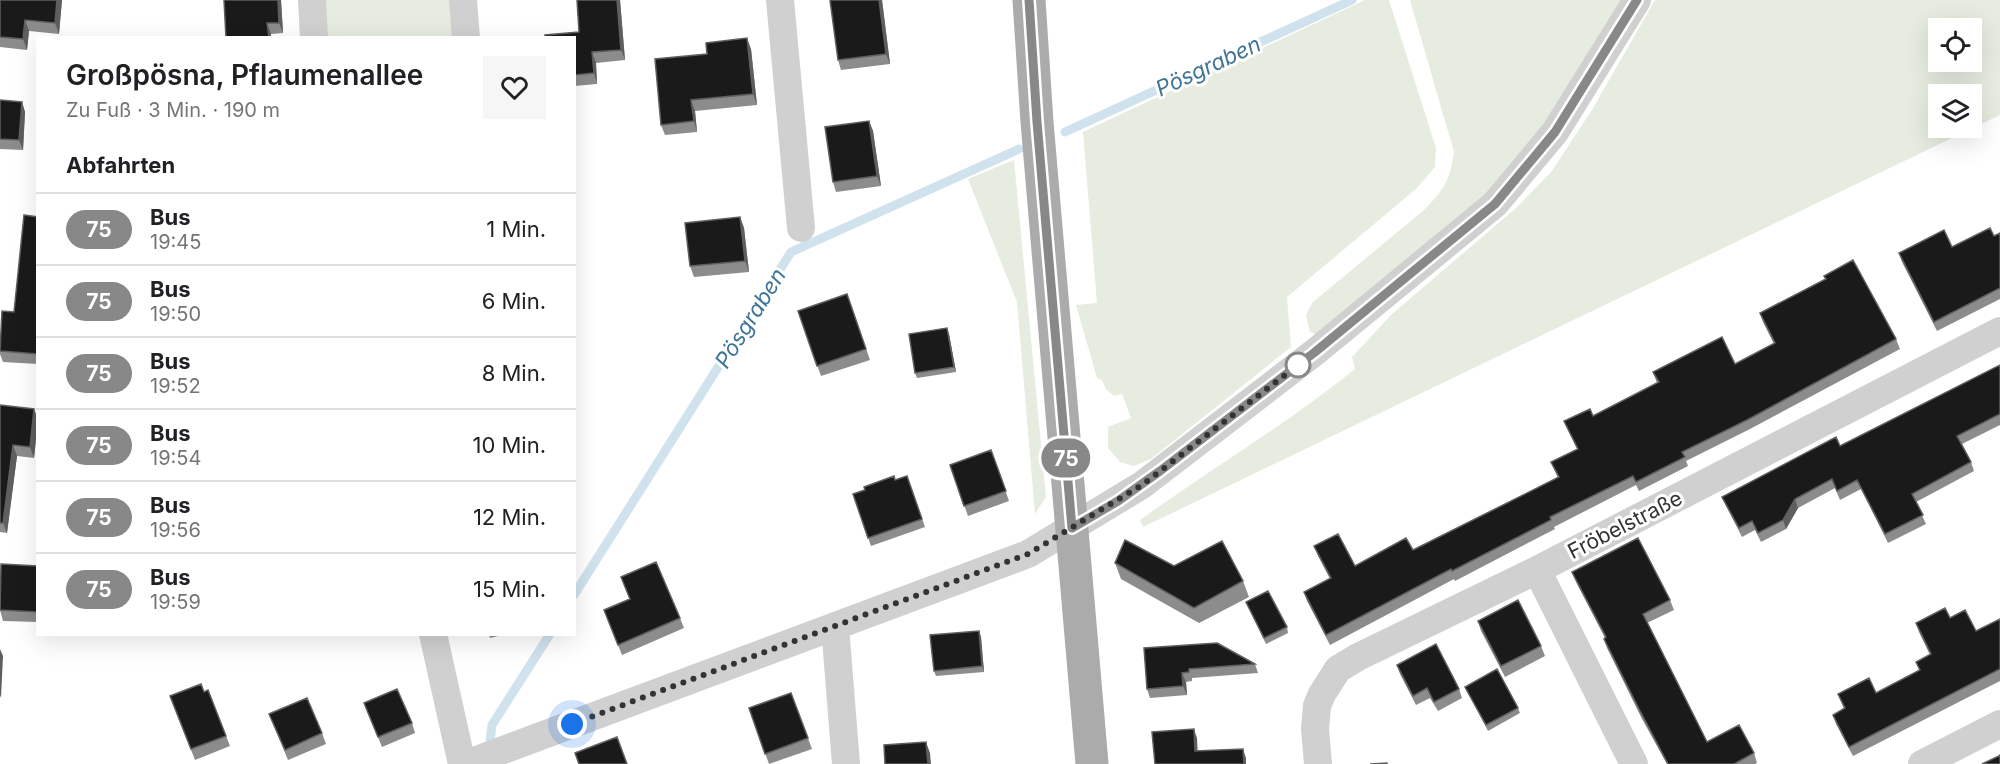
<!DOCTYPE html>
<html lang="de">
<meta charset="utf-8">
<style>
:root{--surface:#fff;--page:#f6f6f6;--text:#202124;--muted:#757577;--line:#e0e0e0}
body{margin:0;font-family:Inter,sans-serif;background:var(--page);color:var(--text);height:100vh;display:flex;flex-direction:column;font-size:22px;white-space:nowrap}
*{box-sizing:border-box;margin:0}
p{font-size:20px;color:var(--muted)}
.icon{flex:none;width:33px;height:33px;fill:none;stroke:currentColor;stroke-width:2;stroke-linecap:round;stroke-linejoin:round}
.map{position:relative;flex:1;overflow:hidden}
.drawer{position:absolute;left:36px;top:36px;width:540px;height:600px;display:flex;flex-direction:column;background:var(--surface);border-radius:0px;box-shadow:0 6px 24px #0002}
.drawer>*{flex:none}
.badge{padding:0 12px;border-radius:20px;font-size:21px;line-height:39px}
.buttons{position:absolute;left:1928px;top:18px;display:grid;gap:12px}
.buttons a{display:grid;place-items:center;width:54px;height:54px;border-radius:0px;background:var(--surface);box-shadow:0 6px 24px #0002;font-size:30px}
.you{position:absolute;width:30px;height:30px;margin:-15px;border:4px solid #fff;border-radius:50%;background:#1a73e8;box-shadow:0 0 0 9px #1a73e833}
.map>.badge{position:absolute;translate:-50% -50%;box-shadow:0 0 0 3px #fff}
h2{padding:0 30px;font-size:22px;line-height:54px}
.round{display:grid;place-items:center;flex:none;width:63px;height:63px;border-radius:0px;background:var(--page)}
.head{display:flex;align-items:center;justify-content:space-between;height:102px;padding:0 30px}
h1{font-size:28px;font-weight:600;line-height:45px}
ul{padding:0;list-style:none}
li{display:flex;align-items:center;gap:18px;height:72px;padding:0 30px;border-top:2px solid var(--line)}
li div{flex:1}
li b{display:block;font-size:22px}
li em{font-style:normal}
li .badge{min-width:66px;font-weight:700;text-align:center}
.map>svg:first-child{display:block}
</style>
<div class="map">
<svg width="2000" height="764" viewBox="0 0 2000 764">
<rect width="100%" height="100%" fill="#fff"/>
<!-- green -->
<path fill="#e6ecdf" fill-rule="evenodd" d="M319,0H452L455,37H321Z
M1365,0H1389L1436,148L1435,167L1416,189L1287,297L1291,347L1151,459L1134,466L1120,462L1108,448V427L1131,418L1122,394L1114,396L1106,389L1102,380L1097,378L1076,305L1097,303L1083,132Z
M1410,0H1622L1523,159L1493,191L1316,334L1310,332L1306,315L1313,302L1424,210C1444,190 1450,180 1454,152Z
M1655,0H2000V115L1143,527L1140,520C1211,469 1287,424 1355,369L1352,357L1392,314L1515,209L1552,171L1593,108ZM1938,28H1971V62H1938ZM1938,94H1971V128H1938Z
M1014,160L1046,497L1035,514L1017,302L968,179Z"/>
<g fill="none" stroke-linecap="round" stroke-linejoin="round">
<!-- stream -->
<path stroke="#cfe2ee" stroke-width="9" d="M1065,132L1352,0
M574,595L791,252L1019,149
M489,750L492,725L550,634"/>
<!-- minor -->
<path stroke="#d0d0d0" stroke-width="28" d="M312,0L314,38
M463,0L466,38
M780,0L801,228
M1537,570L1634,764
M835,626L846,764
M433,634L462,764
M466,764L1028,554L1142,485L1315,352L1495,204L1555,132L1637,0
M1318,764L1315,729L1317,706L1322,694L1338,669L1358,657L1537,570L2000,331
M1922,764L2000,724"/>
<!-- major -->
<path stroke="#ababab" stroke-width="33" d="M1029,0L1037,122L1092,764"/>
</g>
<!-- wall -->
<path fill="#8c8c8c" d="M0,0H62L59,34L29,31L27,50L0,47Z
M281,0L283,33L226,38Z
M577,0H620L625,60L596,63L597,84L574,86V38L579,32Z
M830,0H882L890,64L841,70L838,60Z
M751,49L757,105L695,111L697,132L665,135L661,125Z
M0,100L22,102L25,112L23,150L0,149Z
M869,121L873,131L881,186L836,192L833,182Z
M38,217V364L3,362L0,354V341L14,312Z
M740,217L744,228L749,272L694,277L690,266Z
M2000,233V299L1937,331L1902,262L1899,253L1952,247L1994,236Z
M1824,276L1896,339L1900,349L1750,429L1686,461L1688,466L1639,491L1636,485L1554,527L1555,529L1455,581L1454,579L1330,645L1307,601L1304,592L1330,579L1318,556L1314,546L1355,566L1413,550L1558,478L1551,462L1577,449L1568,430L1564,421L1593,416L1657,383L1653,372L1735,364L1774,344L1763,322L1760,313L1825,279Z
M847,294L870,360L821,376L798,311Z
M949,334L956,372L917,378L915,373Z
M2000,365V425L1962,444L1971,462L1974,471L1916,502L1926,524L1888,543L1861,489L1840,500L1835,488L1798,508L1786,529L1761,542L1755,530L1742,537L1726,506L1722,497L1840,446Z
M0,405L34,409L38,419L34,458L17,456L7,533L0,532Z
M991,450L1009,501L968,516L950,465Z
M907,476L925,527L871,546L853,494Z
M1115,563L1174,566L1243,581L1249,597L1199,623L1121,579Z
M38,566V622L3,621L0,610Z
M1572,572L1670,600L1674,610L1647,623L1707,742L1754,753L1757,763L1755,764H1667L1642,719L1607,648L1604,639L1605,638L1576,582Z
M621,577L680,618L684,628L622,655L604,610L630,600Z
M1246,602L1287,627L1288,633L1266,644Z
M1950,618L1976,631L2000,619V681L1853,756L1836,724L1833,715L1844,709L1838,694L1876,693L1919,670L1916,662L1930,655L1919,632L1916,623Z
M1478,621L1541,646L1545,656L1505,677L1481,631Z
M979,631L981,637L984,672L936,676L934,671Z
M489,634H506L490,638Z
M1144,648L1255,664L1258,673L1192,678V681L1186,682L1187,695L1150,698L1147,689Z
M1397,665L1459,689L1462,698L1438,711L1430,698L1416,705L1400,674Z
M1465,687L1518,708L1520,713L1488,731Z
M208,690L230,746L195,760L170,696L204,692Z
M791,693L812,749L769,764L749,708Z
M364,703L412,723L415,733L382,747Z
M269,714L322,733L326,744L288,760Z"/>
<!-- shaded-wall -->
<path fill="#5f5f5f" d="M57,0H62L59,34L55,23Z
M278,0H281L283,33L279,23Z
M617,0H620L625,60L621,50Z
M879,0H882L890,64L886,54Z
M25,20L29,31L27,50L23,39Z
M267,23L271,34V38H269Z
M747,38L751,49L757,105L753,94Z
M592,52L596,63L597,84L594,73Z
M691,100L695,111L697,132L694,121Z
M22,102L25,112L23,150L19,140Z
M869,121L873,131L881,186L877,176Z
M740,217L744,228L749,272L745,261Z
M947,328L949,334L956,372L954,367Z
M34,409L38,420L34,458L30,447Z
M13,445L17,456L7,533L3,523Z
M1795,499L1798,508L1786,529L1783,520Z
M979,631L981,637L984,672L982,666Z
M0,649L3,656L1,698L0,695Z
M1182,673L1186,682L1187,695L1183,686Z
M1194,729L1197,738L1198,759L1195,751Z
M926,742L930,753L931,764H928Z
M1243,749L1246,758V764H1244Z"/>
<!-- building -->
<path fill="#1a1a1a" stroke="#5f5f5f" stroke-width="1.5" d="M0,0H57L55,23L25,20L23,39L0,37Z
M224,0H278L279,23H267L269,38H226Z
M577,0H617L621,50L592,52L594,73L574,75V38H545V35L579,32Z
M830,0H879L886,54L838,60Z
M747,38L753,94L691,100L694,121L661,125L655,59L707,54L706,43Z
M0,100L22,102L19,140L0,139Z
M869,121L877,176L833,182L825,127Z
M24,215L38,217V354L0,351L2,311L14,312Z
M740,217L745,261L690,266L685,223Z
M1990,228L1994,236L2000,233V288L1934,322L1899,253L1944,230L1952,247Z
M1853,260L1896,339L1747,420L1682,452L1685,457L1636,482L1633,476L1550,517L1551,520L1452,571L1451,569L1326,635L1304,592L1331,578L1314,546L1338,534L1355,566L1406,538L1413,550L1559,477L1551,462L1578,449L1564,421L1590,409L1593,416L1659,382L1653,372L1722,337L1735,364L1775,343L1760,313L1826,279L1824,276Z
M847,294L866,349L817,366L798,311Z
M947,328L954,367L915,373L909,334Z
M2000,365V414L1957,436L1971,462L1912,494L1923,515L1885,534L1857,480L1837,491L1832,479L1795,499L1783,520L1758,533L1752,521L1739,528L1722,497L1836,437L1840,446Z
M0,405L34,409L30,447L13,445L3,523H0Z
M991,450L1006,491L964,506L950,465Z
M894,476L895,480L907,476L922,519L868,538L853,494L865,490L864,487Z
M1638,538L1670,600L1643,614L1707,742L1739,725L1754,753L1734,764H1668L1639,709L1604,639L1606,637L1572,572Z
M1125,540L1174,566L1222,541L1243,581L1194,608L1115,563Z
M656,562L680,618L618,645L604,610L630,599L621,577Z
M1,564L38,566V612L0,610Z
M1268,591L1287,627L1264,638L1246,602Z
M1518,600L1541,646L1501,666L1478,621Z
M1945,608L1950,618L1965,610L1976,631L2000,619V669L1849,747L1833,715L1845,708L1838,694L1869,678L1876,693L1920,670L1916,662L1931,654L1916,623Z
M979,631L982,666L934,671L930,635Z
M1217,643L1255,664L1189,669V672L1182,673L1183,686L1147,689L1144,648Z
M1436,644L1459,689L1434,702L1427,688L1413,696L1397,665Z
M1497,669L1518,708L1486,725L1465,687Z
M201,684L204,692L208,690L226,736L191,749L170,696Z
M397,689L412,723L378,737L364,703Z
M791,693L808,738L765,754L749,708Z
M307,698L322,733L285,750L269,714Z
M1194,729L1195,751L1243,749L1244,764H1155L1152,732Z
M617,737L627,764H579L575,753Z
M926,742L928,764H885L884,745Z
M2000,755V764H1982L1999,756Z
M1387,763V764H1370Z"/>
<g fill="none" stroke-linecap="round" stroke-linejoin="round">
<defs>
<path id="line" d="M1029,0L1037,122L1072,528L1118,501L1160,471L1315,352L1495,204L1555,132L1637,0"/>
</defs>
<!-- line casing -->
<use href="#line" stroke="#fff" stroke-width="14"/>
<!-- line -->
<use href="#line" stroke="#888" stroke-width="9"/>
<!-- walk -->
<path stroke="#333" stroke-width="6" stroke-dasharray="0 10.8" d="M572,724L1028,554L1142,485L1298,365"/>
</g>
<!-- markers -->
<circle fill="#fff" stroke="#888" stroke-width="3" cx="1298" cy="365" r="12"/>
<g text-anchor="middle" stroke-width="6" stroke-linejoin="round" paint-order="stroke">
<!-- street labels -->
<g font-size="21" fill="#333" stroke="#fff">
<text transform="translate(1625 525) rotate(-27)" y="7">Fröbelstraße</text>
</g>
<!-- water labels -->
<g font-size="22" font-style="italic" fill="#3f7597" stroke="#fff">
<text transform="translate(1208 66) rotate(-25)" y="8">Pösgraben</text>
<text transform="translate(750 318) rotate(-58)" y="8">Pösgraben</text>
</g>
</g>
</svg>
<div class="buttons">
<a><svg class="icon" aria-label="locate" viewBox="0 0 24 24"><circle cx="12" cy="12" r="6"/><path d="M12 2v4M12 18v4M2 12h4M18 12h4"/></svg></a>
<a><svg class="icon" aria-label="layers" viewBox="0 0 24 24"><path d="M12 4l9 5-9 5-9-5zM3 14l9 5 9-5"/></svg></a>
</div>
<div class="you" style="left:572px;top:724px"></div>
<b class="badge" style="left:1066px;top:458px;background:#888;color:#fff">75</b>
<section class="drawer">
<div class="head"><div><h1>Großpösna, Pflaumenallee</h1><p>Zu Fuß · 3 Min. · 190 m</p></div><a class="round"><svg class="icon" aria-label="heart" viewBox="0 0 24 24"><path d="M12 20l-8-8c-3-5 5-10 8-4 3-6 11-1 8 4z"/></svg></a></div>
<h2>Abfahrten</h2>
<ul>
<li><span class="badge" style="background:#888;color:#fff">75</span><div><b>Bus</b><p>19:45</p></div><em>1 Min.</em></li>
<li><span class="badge" style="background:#888;color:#fff">75</span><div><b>Bus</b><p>19:50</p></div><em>6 Min.</em></li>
<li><span class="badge" style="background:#888;color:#fff">75</span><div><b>Bus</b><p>19:52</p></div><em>8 Min.</em></li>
<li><span class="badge" style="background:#888;color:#fff">75</span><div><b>Bus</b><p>19:54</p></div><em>10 Min.</em></li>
<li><span class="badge" style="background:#888;color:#fff">75</span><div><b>Bus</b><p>19:56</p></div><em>12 Min.</em></li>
<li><span class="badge" style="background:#888;color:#fff">75</span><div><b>Bus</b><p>19:59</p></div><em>15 Min.</em></li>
</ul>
</section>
</div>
